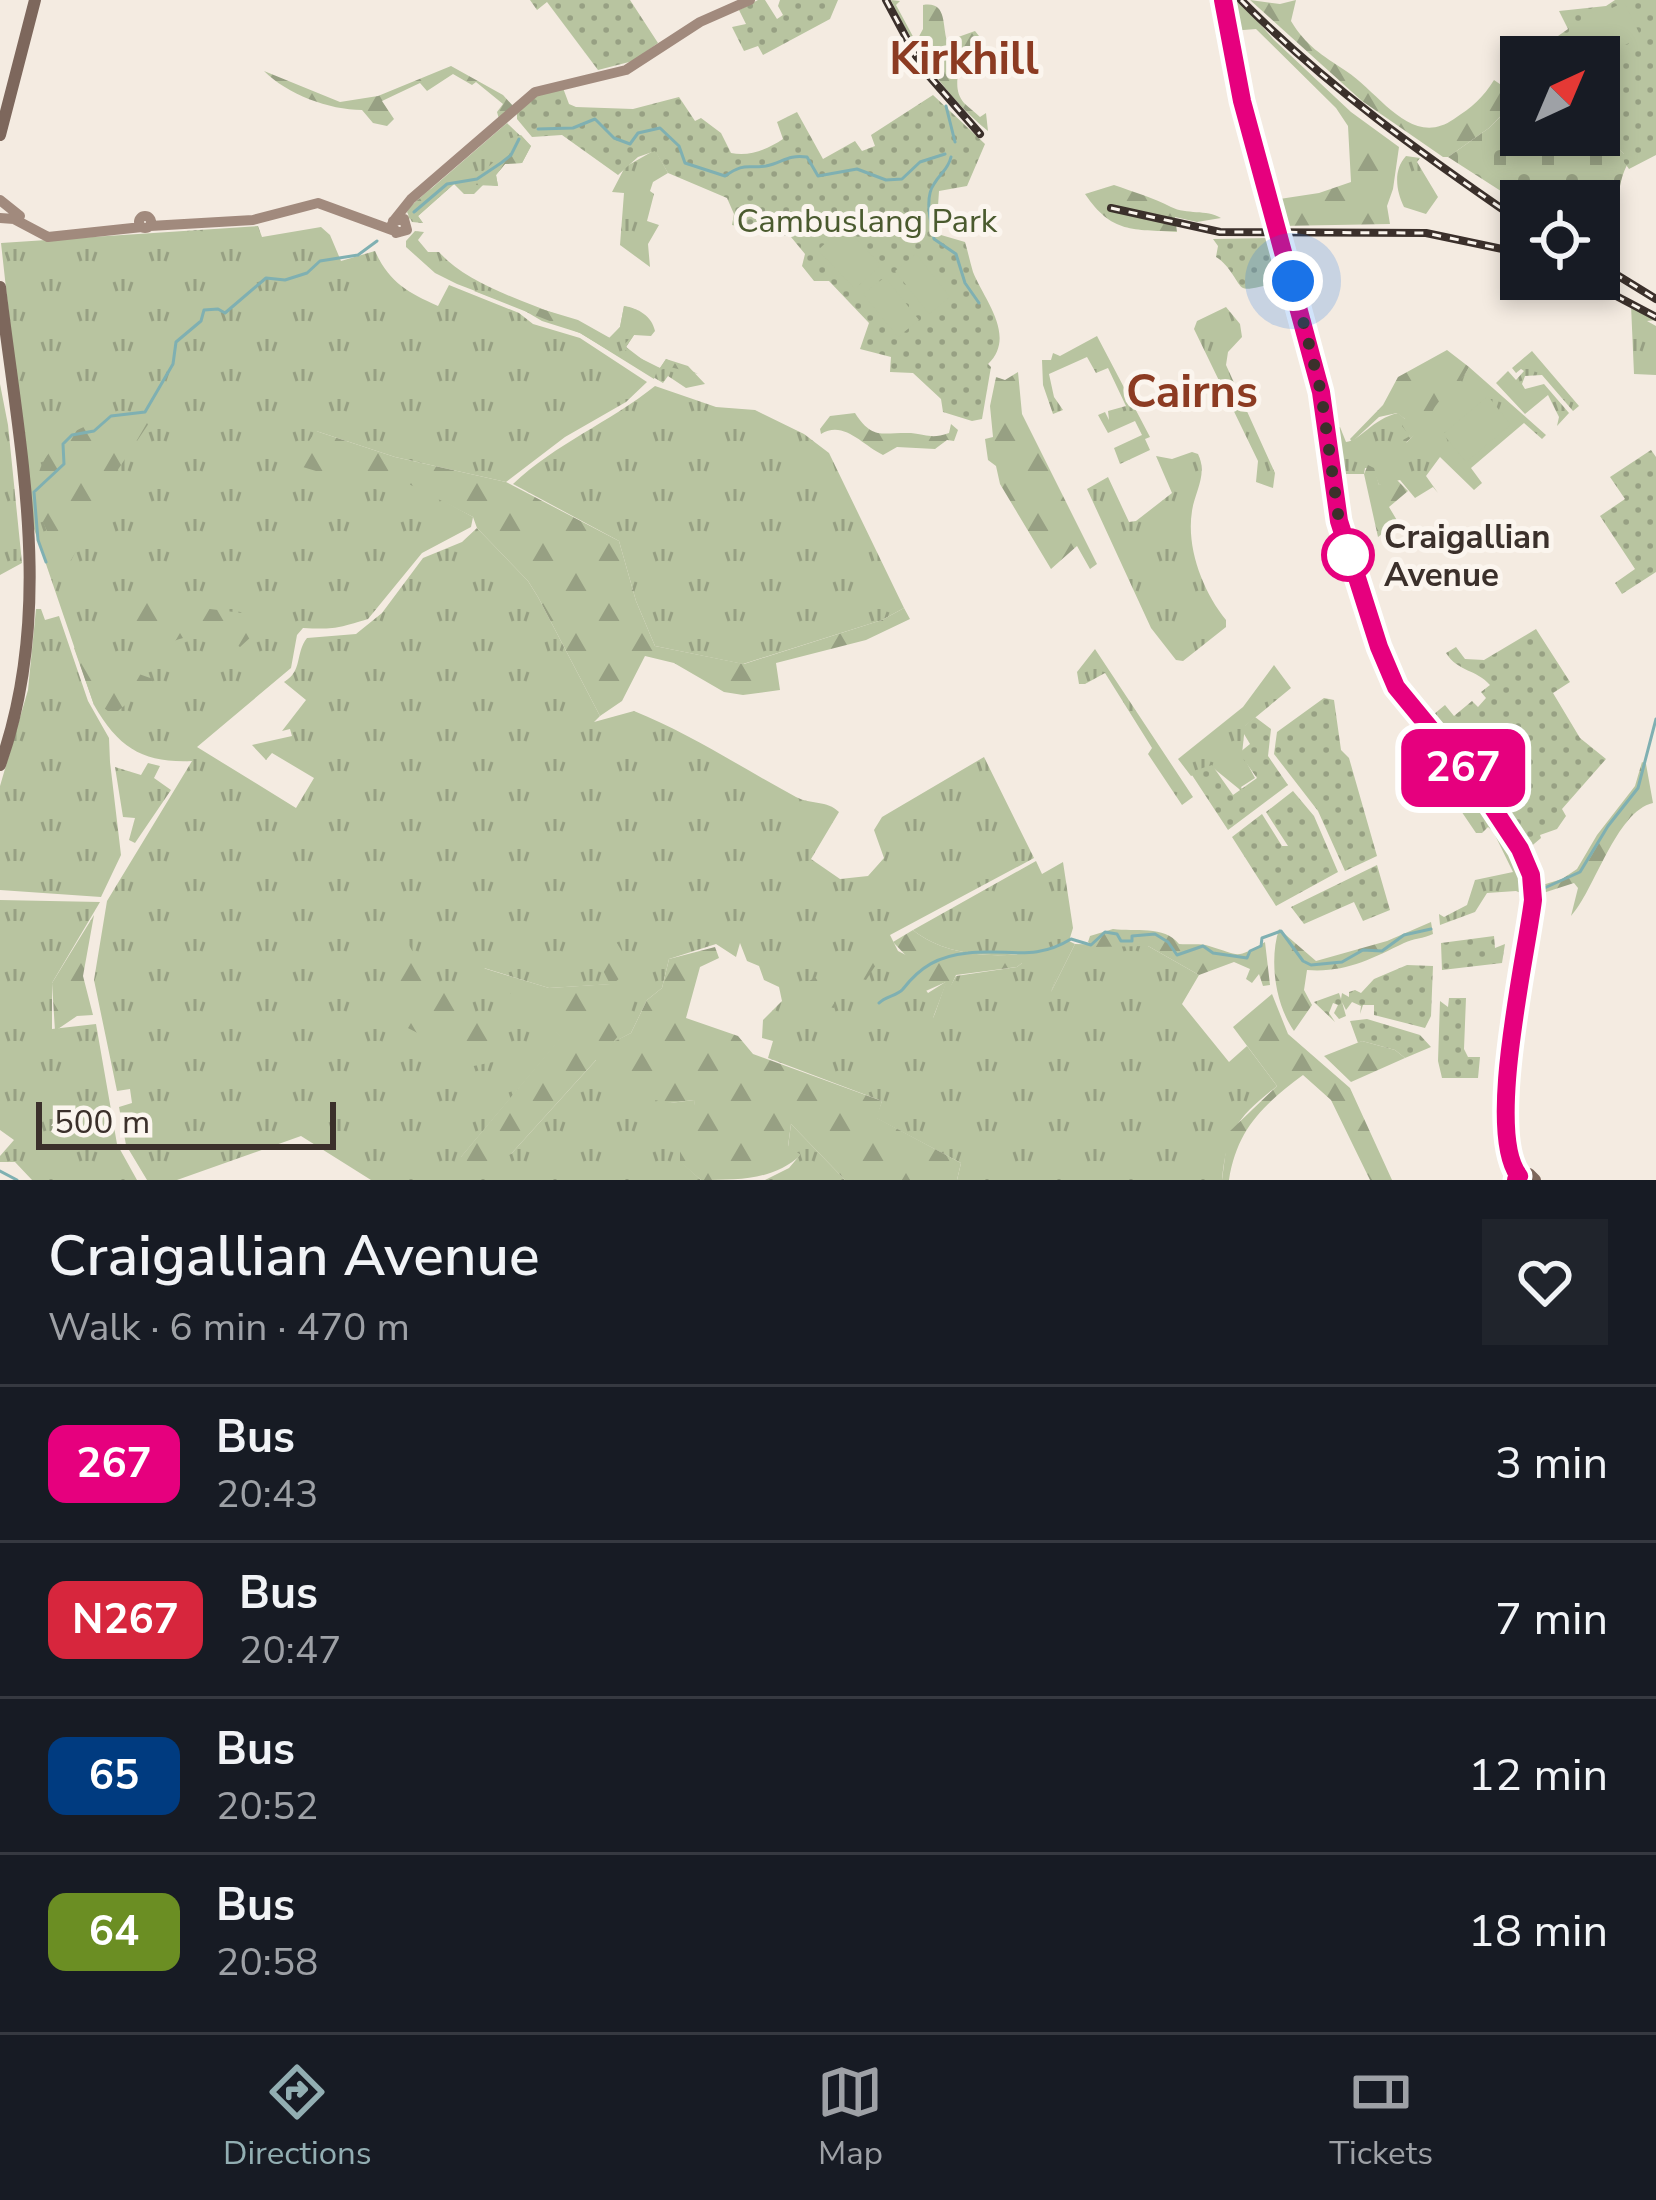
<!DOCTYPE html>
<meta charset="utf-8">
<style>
:root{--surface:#171b24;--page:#20242c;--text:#f1f3f6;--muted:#9ea1a6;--line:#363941;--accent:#92aeb2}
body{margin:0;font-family:"Nunito Sans",sans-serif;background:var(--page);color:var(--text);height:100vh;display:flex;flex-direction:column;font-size:45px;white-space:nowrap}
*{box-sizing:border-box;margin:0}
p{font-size:39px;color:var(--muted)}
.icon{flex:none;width:66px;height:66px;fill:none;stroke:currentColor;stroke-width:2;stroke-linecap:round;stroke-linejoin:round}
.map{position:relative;height:1180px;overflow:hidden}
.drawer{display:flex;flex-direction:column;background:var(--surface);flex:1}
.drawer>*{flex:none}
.badge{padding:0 24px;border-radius:18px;font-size:42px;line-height:78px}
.needle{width:78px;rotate:44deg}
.controls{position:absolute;left:1500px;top:36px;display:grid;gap:24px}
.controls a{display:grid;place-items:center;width:120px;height:120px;border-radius:0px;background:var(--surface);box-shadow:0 6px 18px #0003;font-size:60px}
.scale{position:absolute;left:36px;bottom:30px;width:300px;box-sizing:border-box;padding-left:12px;border:6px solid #3b302b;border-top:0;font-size:33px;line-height:42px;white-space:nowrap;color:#3b302b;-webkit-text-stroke:9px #fbf5ee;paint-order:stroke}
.you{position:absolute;width:60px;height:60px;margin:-30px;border:9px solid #fff;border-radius:50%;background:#1a73e8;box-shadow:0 0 0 18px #1a73e833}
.map>.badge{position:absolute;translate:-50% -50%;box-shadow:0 0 0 6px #fff}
.round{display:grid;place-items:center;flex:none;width:126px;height:126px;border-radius:0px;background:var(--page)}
.headline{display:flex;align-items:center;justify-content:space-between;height:204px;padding:0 48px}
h1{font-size:57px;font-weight:600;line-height:90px}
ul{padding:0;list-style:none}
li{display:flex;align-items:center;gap:36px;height:156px;padding:0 48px;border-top:3px solid var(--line)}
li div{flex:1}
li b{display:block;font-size:45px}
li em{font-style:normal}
li .badge{min-width:132px;font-weight:700;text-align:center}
.tab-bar{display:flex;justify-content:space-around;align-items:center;height:168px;border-top:3px solid var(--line);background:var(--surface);font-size:33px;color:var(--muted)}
.tab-bar a{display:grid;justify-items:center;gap:6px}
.tab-bar .current{color:var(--accent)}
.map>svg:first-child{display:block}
</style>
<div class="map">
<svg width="1656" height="1180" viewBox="0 0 1656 1180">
<defs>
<pattern id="grass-tufts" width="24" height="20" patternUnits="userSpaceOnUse" patternTransform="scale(3)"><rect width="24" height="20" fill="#b8c4a0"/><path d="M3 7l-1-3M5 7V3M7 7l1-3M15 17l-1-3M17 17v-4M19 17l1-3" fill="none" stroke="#97a083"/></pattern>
<pattern id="forest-firs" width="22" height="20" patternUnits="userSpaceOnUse" patternTransform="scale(3)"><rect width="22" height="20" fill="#b8c4a0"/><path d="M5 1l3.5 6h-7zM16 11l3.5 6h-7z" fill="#97a083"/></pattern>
<pattern id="cemetery-stones" width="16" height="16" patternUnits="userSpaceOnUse" patternTransform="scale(3)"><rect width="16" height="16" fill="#b8c4a0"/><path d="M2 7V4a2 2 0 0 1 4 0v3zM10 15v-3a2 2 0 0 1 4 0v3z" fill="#97a083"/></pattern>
<pattern id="park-dots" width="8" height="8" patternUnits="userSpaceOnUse" patternTransform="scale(3)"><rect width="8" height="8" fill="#b8c4a0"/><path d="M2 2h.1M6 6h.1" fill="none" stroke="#97a083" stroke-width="1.8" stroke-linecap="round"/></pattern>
</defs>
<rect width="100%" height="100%" fill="#f4ebe1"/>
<!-- grass -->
<path fill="url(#grass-tufts)" d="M507,123L531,146L522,163L505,164L496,175L498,186L484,184L474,194H464L454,184L418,216L423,223L412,222L407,212L410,207Z
M655,150L668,173L653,182L650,191L654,194L647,221L659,225L648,244L650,267L620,245L624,193L612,192L625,167Z
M1406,156L1420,158L1417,162L1438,197L1426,214L1404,207C1396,191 1393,170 1406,156Z
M258,226L262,237L321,227L330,235L341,261L375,251C389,282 407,292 438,306L449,285L519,313L533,324L580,338L647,382L626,402L565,437L506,482L395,457L316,431L473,517L471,527L422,553L368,619C341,627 336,630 303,628L297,635L291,668L197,747L296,808L314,778L272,753L266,760L252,745L292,736L290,729L282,731L306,700L284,682C303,671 295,653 307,638L356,634L382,613L423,558L462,542L477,528L528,581L538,597L600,716L594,722L634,711C691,734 742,768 796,797C811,805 827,800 839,812L811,859L840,879L868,876L884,858L874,830L882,817L984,757L1034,858L890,935L898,951L912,958L914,963L908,966L928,993L947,981L933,1018L956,976L1017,967L1022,963H1062L1051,992L1075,944L1148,946L1199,975L1182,1004L1229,1062L1247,1046L1277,1086C1237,1118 1227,1130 1222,1180H957L961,1163L876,1118L882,1101L768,1058L773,1041L762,1038L763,1020L782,1001L779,987L764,980L759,966L747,961L740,943L736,957L716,944L669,959L662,988L647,1000L631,1033L610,1044L630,983L549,988L484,968L562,1037L461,1157L511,1154L597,1059L670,1103L694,1100L696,1111L680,1161L701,1180H371L301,1136L177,1180H147L126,1145L119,1107L132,1103L130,1089L117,1091L94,980L107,901L192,761C144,763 119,749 94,705L32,523L1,243Z
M415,231L424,232L418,240L428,252H439C476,294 561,310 609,338L620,327L624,306C638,308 652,316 655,331L651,336L634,335L626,347L651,366L660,368L666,359L688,366L705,384L686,388L668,376L663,383L580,333L542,321L520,308L457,284L435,273L406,247V241Z
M1631,305L1656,320L1647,321L1656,326V375L1634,374Z
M1226,307L1240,324L1242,337L1228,352L1226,365L1275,473L1273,488L1256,482L1258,461L1194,329L1197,321Z
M1097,336L1150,437L1145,439L1150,450L1120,464L1114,448L1142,435L1135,421L1108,433L1098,415L1105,412L1109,420L1108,411L1126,406L1108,368L1096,373L1087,357L1049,374L1054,397L1063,410L1053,414L1043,385L1042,360H1051L1053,353L1060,356Z
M1532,351L1579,406L1573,411L1542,375L1525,376L1522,384L1525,389L1544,384L1569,413L1557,426L1559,417L1548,395L1525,414L1496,383L1508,371L1516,380L1524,371L1521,369L1516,373L1512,368Z
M1469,367L1546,435L1542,439L1524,423L1471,468L1482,483L1474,490L1440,457L1426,476L1438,493L1433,487L1415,498L1400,480L1379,485L1373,469L1365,468L1364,474H1337L1333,430L1340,427L1346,442C1360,441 1372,419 1398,413L1405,419L1410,436L1406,443C1422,429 1427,409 1442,395C1454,384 1461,383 1469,367Z
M0,384L8,425L22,563L0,575Z
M655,386L716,407L755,410L804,434L829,453L904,608L882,620L743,664L655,646L636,601L619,541L513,484C555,444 610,422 655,386Z
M1192,452L1198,454C1208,474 1195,491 1192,511C1186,548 1203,592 1226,620V627L1183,661L1176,660L1151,628L1087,489L1108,477L1129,522L1136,521L1172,493L1156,456L1172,459Z
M36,609H41L45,620L59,616L88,701L109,738L110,762L121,855L101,897L0,890V786L28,690Z
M1095,649L1193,797L1182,805L1148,754L1152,748L1105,673L1085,684H1079L1077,672Z
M1274,665L1291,688L1245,726L1242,754L1255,778L1241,787L1244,793L1212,767L1191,776L1178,759L1243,707Z
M1423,739L1433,756L1440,751C1476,794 1519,838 1528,896L1516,891L1487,893L1475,912L1440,925L1439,914L1444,917L1467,905L1475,880L1513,872L1493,831L1488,827L1482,833H1476L1455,802L1449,805L1418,743Z
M148,763L160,766L154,778L171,790L135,843L129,840L135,818L123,817L115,767L141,775Z
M1036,861L1042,874L1063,862L1073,928L1069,941C1026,961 951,962 913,930Z
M0,900L100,902L52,983V1029L96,1024L117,1144L137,1180H32L15,1162H0V1156L14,1140L0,1130Z
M791,1124L845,1180H765L789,1168L800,1155L788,1147Z"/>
<!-- forest -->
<path fill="url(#forest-firs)" d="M891,0L900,1L896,5L916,42L923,29V5C947,1 942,24 947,41L975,31L979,36C966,52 947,83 964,103C969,108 975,112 980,117L986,113L988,131C946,97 914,49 891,0Z
M1227,0H1239L1273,39L1351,112L1399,147L1393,189L1387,206L1390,224L1280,226L1273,200L1319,193L1351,182L1348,126L1336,108L1256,29L1231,31Z
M1250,0L1280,4L1296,0L1291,21C1306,46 1322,55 1346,71C1380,93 1411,149 1454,119C1472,107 1483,98 1494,80L1519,97L1489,128L1448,157H1443L1362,101Z
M451,66L503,95L514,107L499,119L497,112L503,104L476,82L472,85L453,74L427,91L420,83L382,101L394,119L387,126L373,123L362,110C329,110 287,94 264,71L340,102L378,96Z
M521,135L531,146L522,163L505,164L496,175L498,186L454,184L418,216L423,223L408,218L410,207L430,189L433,192C457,171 460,184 478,174C488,169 492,161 503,157L508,139Z
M1114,185C1134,192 1154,198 1171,207C1187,215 1206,209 1221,218L1197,222L1175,217L1177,232C1133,229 1112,234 1085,194Z
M478,290L578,320L610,338L620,327L624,306L637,310L622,323L624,330L610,349L625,358L629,353L622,347L637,331L640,335H634L626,347L636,356L660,368L666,359L698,374L670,367L657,371L654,379L580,333L474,291Z
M1447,350L1469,367C1452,401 1432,390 1426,437L1417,433L1405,443L1403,440L1410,436L1402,426L1405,419L1397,413L1379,417L1352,442L1350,439L1383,405L1398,377Z
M1018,372L1022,414L1097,564L1090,569L1077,546L1051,569L1000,484L996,466L988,460L985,439L993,437L990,406L996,377L1005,380Z
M152,407L157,411L101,495L99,515L89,524L68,567C59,551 46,533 41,516C18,439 95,418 152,407Z
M855,413C873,441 883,432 911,433C928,435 932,439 949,433L951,424L958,430L954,441L947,440L935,449L897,447L883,455C862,445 844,420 821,434L820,429L830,416Z
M316,431L395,457L506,482L619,541L636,601L655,646L744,664L882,620L904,608L910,619L866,640L776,663L780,690L743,695L724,692L674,663L645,656L622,701L600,716L538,597L528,581L477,528L473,517L403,481L385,492L293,464Z
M1368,465L1374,468L1379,485L1394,477L1408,491L1389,507L1398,522L1378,537L1364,474Z
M145,593L172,611L210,609L242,613L267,622L240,647C218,631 203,631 174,641L159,632L139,635L133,630L134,624L124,623L118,604Z
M79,643L108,663L153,679L152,683L113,715L100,705H94L74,648Z
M1642,762L1646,764L1653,803C1616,811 1594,892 1571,916L1578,888L1574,883L1540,894L1539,886L1562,879L1577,869L1597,835L1635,786Z
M94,915L83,976L93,1015L77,1016L55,1031L52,983Z
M1431,922L1433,934C1423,939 1414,938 1404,943C1371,959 1345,973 1307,970L1304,990L1312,1005L1294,1031C1275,1004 1269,960 1279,929L1316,961L1387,941Z
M400,925C419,978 468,1015 513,1048L493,1062L464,1068L439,1044L404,1026L393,1032L398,1012L388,999L406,963L399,944Z
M1113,929C1135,932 1164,925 1179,944C1188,945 1201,943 1209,946C1240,955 1235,960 1265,942L1270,985L1263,986L1259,974L1252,983L1246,979L1250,969L1234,962L1199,975L1148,946L1094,947L1088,942L1090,936Z
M913,930C951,962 1026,961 1069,941L1075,944L1051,992L1061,963H1022L1017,967L956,975L936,1020L933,1019L946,982L919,994L898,986L894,972L903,963H913L893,942Z
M612,935L632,968L614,983H631V1021L613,1042L631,1033L647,1000L662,988L669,959L715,947L719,958L700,967L686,1018L738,1036L753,1054L882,1101L877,1118L961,1163L957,1180H845L791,1124L788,1146L801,1155C773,1180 740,1180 701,1180L680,1162V1118L695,1111L694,1100L670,1103L618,1093L596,1060L511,1154L484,1168L460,1158L561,1037L480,967L549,988L610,984L593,951Z
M883,944L887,948L866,980L836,972L834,1008L790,998L791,990Z
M1272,994L1288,1034L1350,1088L1392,1180H1370L1331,1100L1303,1075C1263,1105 1237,1129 1229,1180H1222L1228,1133L1277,1086L1233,1027Z
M1362,1041L1395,1050L1405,1058L1351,1082L1324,1056Z"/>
<!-- cemetery -->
<path fill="url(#cemetery-stones)" d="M1521,96V135H1599V131L1624,154L1627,165C1610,198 1625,236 1616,267L1599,255V201H1521V204L1448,157L1489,128Z"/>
<!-- park -->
<path fill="url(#park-dots)" d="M530,0H630L658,43L633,61L598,70L547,2L537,10Z
M758,0H765L777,19L783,15L778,6L780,0H838L830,19L763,55L758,46L744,51L732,27L746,24L739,10Z
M1615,0H1656V155L1629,169L1624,162V154L1599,131V57H1528L1568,29L1559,11L1606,6Z
M563,88L569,104L576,107L633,109L679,97L695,121L701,118L721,133L731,153C750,157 768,149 783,139L777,122L797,112L823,159L855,141L862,151L875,146L871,135L933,95L985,144L967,186L939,191L937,221L941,235L965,242C968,252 970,262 973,272C984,300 1017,336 988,364L991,367L982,419L972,421L943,412L941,399L913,373L890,372L891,357L860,349L869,323L829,281H814L802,266L805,254L791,237L732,225L734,214L727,198L668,173L655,151L638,157L618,175L562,135L532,137L517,119V111L536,95Z
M1269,238L1293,305L1273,285C1265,284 1248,291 1243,288C1237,285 1231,266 1216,257L1218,246L1213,239Z
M1651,450L1656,457V572L1622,594L1615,583L1635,569L1600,516L1625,499L1610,477Z
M1536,629L1570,682L1553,693L1580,738L1606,759L1562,809L1566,816L1557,829L1540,835L1541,838L1528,849L1428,719L1445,705L1454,716L1472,701L1478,707L1486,698L1481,692L1490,685C1476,669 1458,672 1446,653L1456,647L1465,659L1484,660Z
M1324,698L1334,700L1341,750L1349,758L1377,856L1345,871L1318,811L1274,754L1277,732Z
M1255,717L1271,729L1268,756L1288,785L1228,830L1190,772L1212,765L1233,795L1257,778L1239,753L1250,744L1241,729Z
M1293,791L1314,816L1338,872L1276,906L1232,837L1262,814L1282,846H1288L1266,812Z
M1377,865L1390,910L1363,921L1354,902L1304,924L1291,907Z
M1494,936L1495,948L1505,944L1502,963L1442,970L1441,943Z
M1407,965L1433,966L1431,1016L1425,1028L1374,1015V1005H1363L1360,1014L1361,1006L1352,1002L1346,1010L1342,1002L1346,1016L1339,1019L1334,1013L1338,1005L1333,1003L1329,1013L1335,1022L1314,1002L1339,993L1341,999L1342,993L1349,997V992L1355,990L1361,993L1374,979Z
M1449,998H1466L1464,1049L1468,1057H1480L1478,1078H1442L1438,1061L1440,1001L1448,1007Z
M1367,1019L1420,1035L1431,1047L1405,1058L1395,1050L1362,1041L1358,1043L1350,1021Z"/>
<!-- pitch -->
<path fill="#b8c4a0" d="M1624,2L1641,37L1599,58L1584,57L1570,29Z
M844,226L881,265L855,289L818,250Z
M916,254L950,297L929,314L895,271Z
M885,277L919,320L898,337L863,294Z
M1488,396L1511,425L1466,462L1443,434Z"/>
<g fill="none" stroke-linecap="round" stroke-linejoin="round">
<!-- stream -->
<path stroke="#7fb0b2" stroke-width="3" d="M946,106L955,142
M538,129L573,128L595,119L614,138L630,144L638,133L660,128L679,146L685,163L725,176C745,162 746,169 766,166C782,163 788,154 807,157L818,176L857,169L886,180L902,179L920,162L945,154
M951,157C948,170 941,172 934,184C924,198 931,223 934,239L956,254L965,283L979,303
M414,212L447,184L477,179L501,163L511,155L519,139
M46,562L38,540L34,492L64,464L63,444L72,435L94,431L111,416L145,412L173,364L176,342L201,321L204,310L218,309L225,313L266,278L285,280L307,273L320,261L358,255L377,241
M1540,890L1580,872L1608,826L1638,788L1656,719
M879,1003C886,996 897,996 903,989C920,967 938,956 968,953C1007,948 1034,962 1071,939L1091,945L1105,932L1117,934L1121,941H1132V936L1155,934L1168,942L1177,955L1203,946L1213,953L1247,958L1250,951L1261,946L1262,938L1281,931L1303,961L1311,965L1342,962L1363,950L1382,951L1404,935L1431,929
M0,1171L17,1180"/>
<!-- secondary -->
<path stroke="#a18a7d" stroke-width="10" d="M0,200L20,216
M139 222a6 6 0 1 1 12 0a6 6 0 1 1-12 0Z
M0,218L14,219L48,237L142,227
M395,219L411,199L535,92L626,70L700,22L750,0
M392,224L396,233L407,230L404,219L393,221
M150,226L253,220L318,203L392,230"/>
<!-- primary -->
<path stroke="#7d675c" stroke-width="12" d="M1223,0L1242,101L1320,392L1339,521L1367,627L1385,672L1481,790L1520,849L1531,875L1532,909C1524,967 1486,1133 1519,1176L1529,1174L1535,1180
M0,135L35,0
M0,287C19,448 56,607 0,765"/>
<defs>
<path id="rail" d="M886,0L923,69L980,134
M1241,0C1326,86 1422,154 1521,222
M1111,208L1220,232L1426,233L1521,253
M1599,264L1656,299
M1584,279L1656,317"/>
</defs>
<!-- rail casing -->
<use href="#rail" stroke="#3b302b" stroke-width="8"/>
<!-- rail -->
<use href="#rail" stroke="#fbf5ee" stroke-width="3" stroke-dasharray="9" stroke-linecap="butt"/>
</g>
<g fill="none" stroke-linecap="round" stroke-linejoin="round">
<defs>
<path id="line" d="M1223,0L1242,101L1321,392L1339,521L1379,647L1396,687L1481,790L1520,849L1531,875L1533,900C1526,958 1485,1133 1519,1176L1516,1180"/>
</defs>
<!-- line casing -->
<use href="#line" stroke="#fff" stroke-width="27"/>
<!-- line -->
<use href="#line" stroke="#e6007e" stroke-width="18"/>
<!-- walk -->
<path stroke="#3b302b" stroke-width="12" stroke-dasharray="0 21.6" d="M1293,281L1321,392L1339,521L1348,555"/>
</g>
<!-- markers -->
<circle fill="#fff" stroke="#e6007e" stroke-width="6" cx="1348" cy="555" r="24"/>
<g text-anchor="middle" stroke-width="10" stroke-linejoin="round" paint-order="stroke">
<!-- park labels -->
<g font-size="33" fill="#4a5a2e" stroke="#fbf5ee">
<text x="867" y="232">Cambuslang Park</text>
</g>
<!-- stop labels -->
<g font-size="33" font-weight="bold" fill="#3b302b" stroke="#fbf5ee" text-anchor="start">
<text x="1384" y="548">Craigallian<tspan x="1384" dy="38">Avenue</tspan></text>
</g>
<!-- district labels -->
<g font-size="45" font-weight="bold" fill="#8c3b22" stroke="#fbf5ee">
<text x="964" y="74">Kirkhill</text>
<text x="1192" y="407">Cairns</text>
</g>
</g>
</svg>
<div class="controls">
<a><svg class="needle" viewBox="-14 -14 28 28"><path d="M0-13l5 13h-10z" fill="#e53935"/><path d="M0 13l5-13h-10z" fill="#9ea1a6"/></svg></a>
<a><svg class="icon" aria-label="locate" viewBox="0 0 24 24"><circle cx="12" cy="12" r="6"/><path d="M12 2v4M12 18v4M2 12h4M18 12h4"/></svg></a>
</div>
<div class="scale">500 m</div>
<div class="you" style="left:1293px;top:281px"></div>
<b class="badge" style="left:1463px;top:768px;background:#e6007e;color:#fff">267</b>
</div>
<section class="drawer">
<div class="headline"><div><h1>Craigallian Avenue</h1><p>Walk · 6 min · 470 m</p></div><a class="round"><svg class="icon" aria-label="heart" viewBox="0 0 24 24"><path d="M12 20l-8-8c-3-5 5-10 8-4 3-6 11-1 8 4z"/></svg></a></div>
<ul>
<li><span class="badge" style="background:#e6007e;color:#fff">267</span><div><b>Bus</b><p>20:43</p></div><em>3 min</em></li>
<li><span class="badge" style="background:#d7263d;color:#fff">N267</span><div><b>Bus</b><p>20:47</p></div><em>7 min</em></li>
<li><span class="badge" style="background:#003b80;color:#fff">65</span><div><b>Bus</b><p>20:52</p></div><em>12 min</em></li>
<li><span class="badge" style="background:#6b8e23;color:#fff">64</span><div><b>Bus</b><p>20:58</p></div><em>18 min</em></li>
</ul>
</section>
<nav class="tab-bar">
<a class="current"><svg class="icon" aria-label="directions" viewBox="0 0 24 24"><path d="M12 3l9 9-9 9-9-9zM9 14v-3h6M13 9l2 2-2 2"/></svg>Directions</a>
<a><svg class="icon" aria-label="map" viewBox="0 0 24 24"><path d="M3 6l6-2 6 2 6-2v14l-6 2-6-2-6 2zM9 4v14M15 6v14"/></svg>Map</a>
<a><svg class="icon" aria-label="tickets" viewBox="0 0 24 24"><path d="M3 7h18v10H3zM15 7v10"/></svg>Tickets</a>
</nav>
